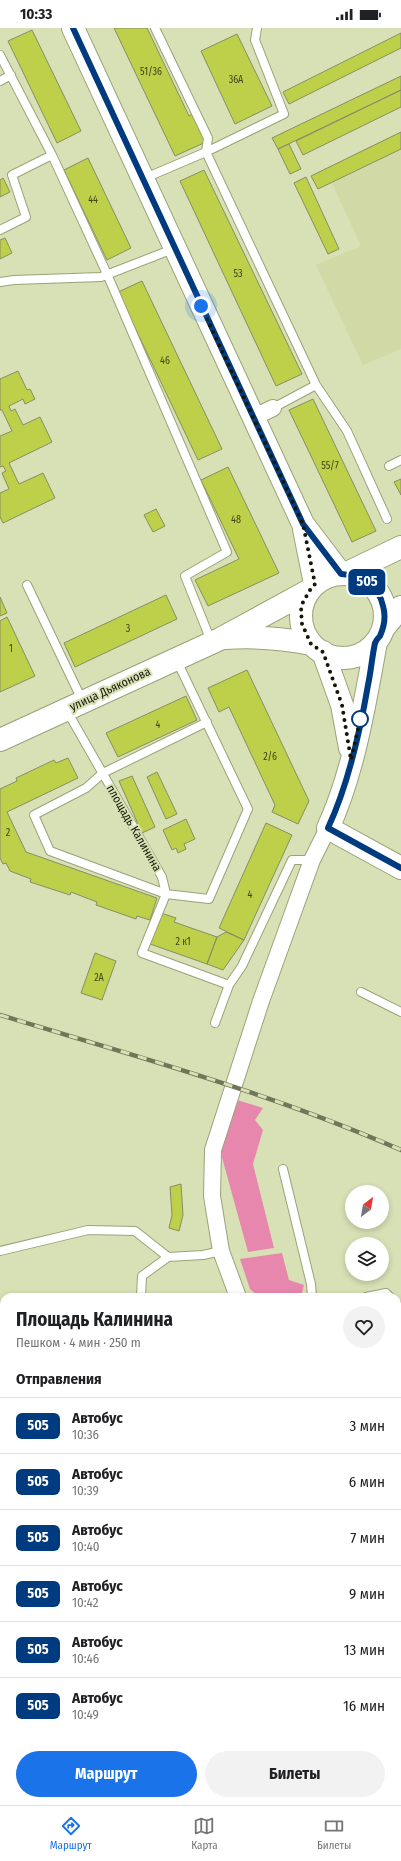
<!DOCTYPE html>
<html lang="ru">
<meta charset="utf-8">
<style>
:root{--surface:#fff;--page:#f2f2f2;--text:#202124;--muted:#757577;--line:#e0e0e0;--accent:#1a73e8}
body{margin:0;font-family:"Fira Sans Condensed",sans-serif;background:var(--page);color:var(--text);height:100vh;display:flex;flex-direction:column;font-size:15px;white-space:nowrap}
*{box-sizing:border-box;margin:0}
p{font-size:13px;color:var(--muted)}
.icon{flex:none;width:22px;height:22px;fill:none;stroke:currentColor;stroke-width:2;stroke-linecap:round;stroke-linejoin:round}
.map{position:relative;flex:1;overflow:hidden}
.details{position:absolute;left:0px;top:1265px;width:401px;height:512px;display:flex;flex-direction:column;background:var(--surface);border-radius:12px 12px 0 0;box-shadow:0 2px 6px #0003}
.details>*{flex:none}
.badge{padding:0 8px;border-radius:6px;font-size:14px;line-height:26px}
.needle{width:26px;rotate:31deg}
.fabs{position:absolute;left:345px;top:1157px;display:grid;gap:8px}
.fabs a{display:grid;place-items:center;width:44px;height:44px;border-radius:50%;background:var(--surface);box-shadow:0 2px 6px #0003;font-size:20px}
.you{position:absolute;width:20px;height:20px;margin:-10px;border:3px solid #fff;border-radius:50%;background:#1a73e8;box-shadow:0 0 0 6px #1a73e833}
.map>.badge{position:absolute;translate:-50% -50%;box-shadow:0 0 0 2px #fff}
h2{padding:0 16px;font-size:15px;line-height:36px}
.round{display:grid;place-items:center;flex:none;width:42px;height:42px;border-radius:21px;background:var(--page)}
.head{display:flex;align-items:center;justify-content:space-between;height:68px;padding:0 16px}
h1{font-size:19px;font-weight:700;line-height:30px}
.button{display:flex;gap:8px;margin-top:auto;padding:8px 16px}
.button a{flex:1;height:46px;border-radius:24px;background:var(--accent);color:#fff;font-size:16px;font-weight:700;line-height:46px;text-align:center}
.button a+a{background:var(--page);color:var(--text)}
ul{padding:0;list-style:none}
li{display:flex;align-items:center;gap:12px;height:56px;padding:0 16px;border-top:1px solid var(--line)}
li div{flex:1}
li b{display:block;font-size:15px}
li em{font-style:normal}
li .badge{min-width:44px;font-weight:700;text-align:center}
.status{display:flex;justify-content:space-between;align-items:center;height:28px;padding:0 20px;background:var(--surface);direction:ltr}
.status svg{height:11px;fill:currentColor}
.tab-bar{display:flex;justify-content:space-around;align-items:center;height:56px;border-top:1px solid var(--line);background:var(--surface);font-size:11px;color:var(--muted)}
.tab-bar a{display:grid;justify-items:center;gap:2px}
.tab-bar .active{color:var(--accent)}
.map>svg:first-child{display:block}
</style>
<div class="status"><b>10:33</b><svg viewBox="0 0 49 12"><path d="M0 12V9h3v3zM5 12V6h3v6zM10 12V3h3v9zM15 12V0h3v12zM26 1h20v11H26zM47 4h2v5h-2z"/></svg></div>
<div class="map">
<svg width="401" height="1777" viewBox="0 0 401 1777">
<rect width="100%" height="100%" fill="#d8e0b5"/>
<!-- built -->
<path fill="#d1daa6" d="M401,121V321L363,337L316,237L361,218L332,155Z"/>
<!-- green -->
<path fill="#e887ad" d="M237,1072L263,1080L255,1092L263,1102L253,1136L274,1220L248,1224L220,1122Z
M282,1225L289,1252L304,1257L301,1269H259L250,1261L240,1231Z"/>
<!-- building -->
<path fill="#becf4a" stroke="#878e65" d="M114,0H147L189,88L192,86L206,114L175,128Z
M32,2L81,103L57,115L8,13Z
M401,5V20L289,76L283,64Z
M237,6L272,78L235,96L201,23Z
M401,48V62L278,121L272,110Z
M401,62V79L303,127L296,113Z
M401,104V121L318,161L311,148Z
M289,116L301,141L290,146L278,121Z
M88,130L131,220L107,232L64,142Z
M204,142L302,346L276,358L180,153Z
M306,149L339,221L328,226L294,155Z
M3,150L10,164L0,169V152Z
M5,210L12,225L0,231V212Z
M142,253L222,421L198,432L118,264Z
M18,343L27,362L30,361L35,371L25,376L23,371L9,378L11,383L15,381L23,397L40,389L52,414L9,435L19,456L43,445L55,470L3,495L0,489V465L9,461L2,445L6,443L3,438L0,439V408L12,403L2,382H0V351Z
M313,371L376,503L352,514L289,382Z
M228,439L279,545L208,578L195,552L239,531L201,452Z
M401,451V467L394,454Z
M156,481L165,498L153,504L144,487Z
M166,567L177,591L75,639L64,615Z
M0,569L7,585L0,588Z
M7,589L35,648L0,664V593Z
M247,642L309,773L298,796L272,784L275,777L229,679L219,684L208,660Z
M186,668L197,692L118,729L106,705Z
M68,730L78,750L7,784L26,824L157,870L150,892L137,888L136,891L96,877L97,874L71,864L70,867L30,854L31,851L10,843L6,835L3,836L0,830V761L17,753L16,750L54,732L56,735Z
M157,744L177,786L166,791L147,749Z
M132,748L155,799L142,805L119,753Z
M186,791L195,811L184,816L186,821L178,825L176,820L172,822L163,802Z
M266,795L292,807L244,912L219,900Z
M161,885L176,890L174,894L217,909L207,936L150,916Z
M226,904L244,912L223,942L207,936L217,909Z
M95,925L116,933L102,972L81,965Z
M181,1156L183,1187L179,1203L169,1200L172,1187L170,1159Z
M401,1285V1305L397,1306V1286Z
M0,1544L4,1545L3,1570L0,1569Z
M397,1588H401V1610L397,1609Z
M0,1654L4,1656V1675L0,1674Z
M397,1671L401,1672V1699L397,1698Z
M397,1739L401,1740V1766L397,1765Z
M24,1773H52L51,1777H23Z"/>
<g fill="none" stroke-linecap="round" stroke-linejoin="round">
<defs>
<path id="service" d="M155,0L208,110L206,124L316,357L347,403L387,491
M0,27L52,127
M0,53L11,47
M145,150L206,124L284,86L255,12L257,0
M0,202L26,189L12,147L52,127L107,246L227,524L185,548L211,613
M0,254L14,252L101,249L173,221
M273,380L316,357
M389,438L401,432
M27,557L83,674
M176,631L248,781L209,871L166,866L50,823L34,787L86,760L103,745L207,694
M67,683L162,849L166,866L142,925L229,957L242,938L292,832H312
M361,964L401,984
M215,995L229,957
M283,1141L311,1256L312,1269
M0,1223L88,1202L135,1203L168,1229
M141,1269L142,1248L168,1229L203,1227L221,1223
M366,1269L386,1265L390,1269
M397,1277L401,1281
M397,1334L401,1331
M0,1363L4,1362
M397,1543L401,1544"/>
<path id="minor" d="M252,390L273,380
M238,1269L221,1223L212,1168L213,1122L261,973L312,832L328,800
M397,1657L401,1658
M303,1773L325,1777
M8,1777L9,1773
M235,1777L236,1773"/>
<path id="secondary" d="M73,0L303,496L341,546
M304,501L315,556
M345,546L401,519
M301 588a42 42 0 1 1 84 0a42 42 0 1 1-84 0Z
M383,601L401,579
M225,610C255,608 282,610 311,616
M376,614C365,674 354,744 328,800L401,840
M323,624L342,677L350,720
M0,712L220,611L310,562"/>
</defs>
<!-- service casing -->
<use href="#service" stroke="#9ba279" stroke-width="10"/>
<!-- minor casing -->
<use href="#minor" stroke="#9ba279" stroke-width="18"/>
<!-- secondary casing -->
<use href="#secondary" stroke="#9ba279" stroke-width="24"/>
<!-- service -->
<use href="#service" stroke="#fff" stroke-width="8"/>
<!-- minor -->
<use href="#minor" stroke="#fff" stroke-width="16"/>
<!-- secondary -->
<use href="#secondary" stroke="#fff" stroke-width="22"/>
<defs>
<path id="rail" d="M0,987C135,1028 271,1065 401,1122
M397,1464H401
M0,1476H4
M397,1483H401
M0,1494H4
M397,1504H401"/>
</defs>
<!-- rail casing -->
<use href="#rail" stroke="#717659" stroke-width="4.5"/>
<!-- rail -->
<use href="#rail" stroke="#d8e0b5" stroke-width="3" stroke-dasharray="9" stroke-linecap="butt"/>
</g>
<g fill="none" stroke-linecap="round" stroke-linejoin="round">
<defs>
<path id="line" d="M73,0L303,496L341,546C361,547 379,558 383,578C386,588 384,599 380,608C378,610 376,612 375,615C372,629 371,643 368,657C360,704 348,757 328,800L401,840"/>
</defs>
<!-- line casing -->
<use href="#line" stroke="#fff" stroke-width="9"/>
<!-- line -->
<use href="#line" stroke="#003b80" stroke-width="6"/>
<!-- walk -->
<path stroke="#151707" stroke-width="4" stroke-dasharray="0 7.2" d="M201,278L303,496L315,556L310,562L303,574L301,582L302,596L311,616L323,624L342,677L351,732L361,688L360,691"/>
</g>
<!-- markers -->
<circle fill="#fff" stroke="#003b80" stroke-width="2" cx="360" cy="691" r="8"/>
<g text-anchor="middle" stroke-width="4" stroke-linejoin="round" paint-order="stroke">
<!-- number labels -->
<g font-size="10" fill="#3f4518">
<text x="151" y="47">51/36</text>
<text x="236" y="55">36А</text>
<text x="93" y="175">44</text>
<text x="238" y="249">53</text>
<text x="165" y="336">46</text>
<text x="330" y="441">55/7</text>
<text x="236" y="495">48</text>
<text x="128" y="604">3</text>
<text x="11" y="624">1</text>
<text x="158" y="700">4</text>
<text x="270" y="732">2/6</text>
<text x="8" y="808">2</text>
<text x="250" y="870">4</text>
<text x="183" y="917">2 к1</text>
<text x="99" y="953">2А</text>
</g>
<!-- street labels -->
<g font-size="12" fill="#151707" stroke="#d8e0b5">
<text transform="translate(110 661) rotate(-25)" y="4">улица Дьяконова</text>
<text transform="translate(134 800) rotate(60)" y="4">площадь Калинина</text>
</g>
</g>
</svg>
<div class="fabs">
<a><svg class="needle" viewBox="-14 -14 28 28"><path d="M0-13l5 13h-10z" fill="#e53935"/><path d="M0 13l5-13h-10z" fill="#757577"/></svg></a>
<a><svg class="icon" aria-label="layers" viewBox="0 0 24 24"><path d="M12 4l9 5-9 5-9-5zM3 14l9 5 9-5"/></svg></a>
</div>
<div class="you" style="left:201px;top:278px"></div>
<b class="badge" style="left:367px;top:554px;background:#003b80;color:#fff">505</b>
<section class="details">
<div class="head"><div><h1>Площадь Калинина</h1><p>Пешком · 4 мин · 250 m</p></div><a class="round"><svg class="icon" aria-label="heart" viewBox="0 0 24 24"><path d="M12 20l-8-8c-3-5 5-10 8-4 3-6 11-1 8 4z"/></svg></a></div>
<h2>Отправления</h2>
<ul>
<li><span class="badge" style="background:#003b80;color:#fff">505</span><div><b>Автобус</b><p>10:36</p></div><em>3 мин</em></li>
<li><span class="badge" style="background:#003b80;color:#fff">505</span><div><b>Автобус</b><p>10:39</p></div><em>6 мин</em></li>
<li><span class="badge" style="background:#003b80;color:#fff">505</span><div><b>Автобус</b><p>10:40</p></div><em>7 мин</em></li>
<li><span class="badge" style="background:#003b80;color:#fff">505</span><div><b>Автобус</b><p>10:42</p></div><em>9 мин</em></li>
<li><span class="badge" style="background:#003b80;color:#fff">505</span><div><b>Автобус</b><p>10:46</p></div><em>13 мин</em></li>
<li><span class="badge" style="background:#003b80;color:#fff">505</span><div><b>Автобус</b><p>10:49</p></div><em>16 мин</em></li>
</ul>
<div class="button"><a>Маршрут</a><a>Билеты</a></div>
</section>
</div>
<nav class="tab-bar">
<a class="active"><svg class="icon" aria-label="directions" viewBox="0 0 24 24"><path d="M12 3l9 9-9 9-9-9zM9 14v-3h6M13 9l2 2-2 2"/></svg>Маршрут</a>
<a><svg class="icon" aria-label="map" viewBox="0 0 24 24"><path d="M3 6l6-2 6 2 6-2v14l-6 2-6-2-6 2zM9 4v14M15 6v14"/></svg>Карта</a>
<a><svg class="icon" aria-label="tickets" viewBox="0 0 24 24"><path d="M3 7h18v10H3zM15 7v10"/></svg>Билеты</a>
</nav>
